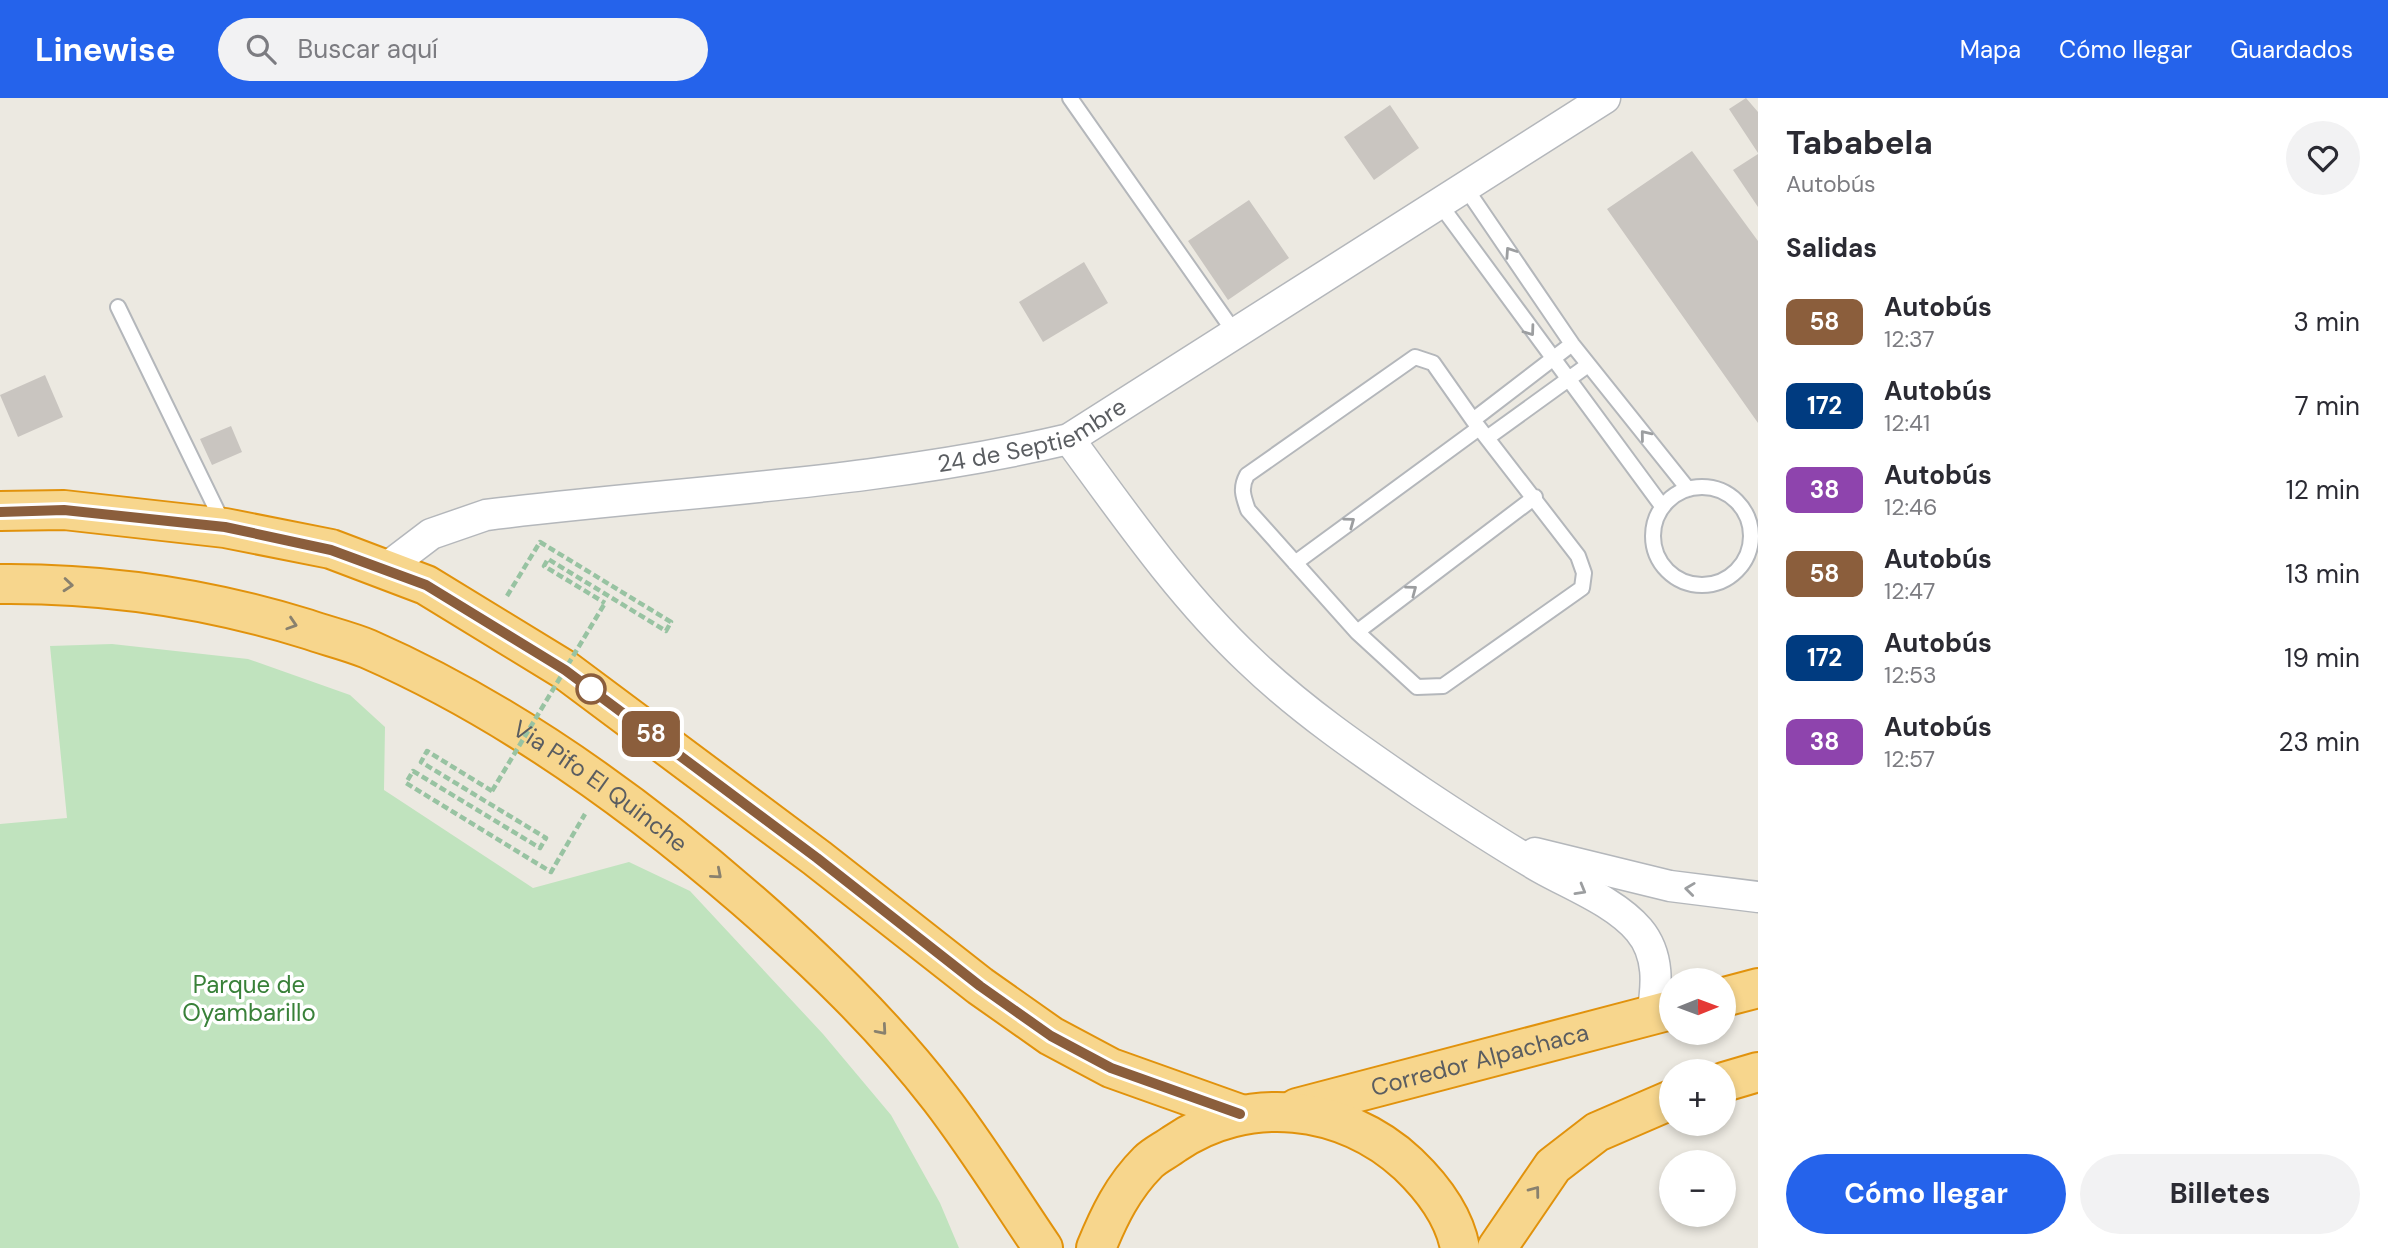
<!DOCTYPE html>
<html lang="es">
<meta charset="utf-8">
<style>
:root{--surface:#fff;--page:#f2f2f3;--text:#2b2b33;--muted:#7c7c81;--accent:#2563eb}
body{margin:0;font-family:"DM Sans",sans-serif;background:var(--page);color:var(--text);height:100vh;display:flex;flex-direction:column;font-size:26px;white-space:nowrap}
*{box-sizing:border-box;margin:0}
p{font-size:23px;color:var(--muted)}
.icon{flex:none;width:38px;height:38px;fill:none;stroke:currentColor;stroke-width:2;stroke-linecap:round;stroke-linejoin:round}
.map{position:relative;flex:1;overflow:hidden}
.panel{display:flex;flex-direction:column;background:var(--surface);width:630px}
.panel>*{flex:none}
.badge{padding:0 14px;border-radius:10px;font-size:24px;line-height:46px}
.needle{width:46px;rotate:89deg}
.tools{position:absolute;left:1659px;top:870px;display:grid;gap:14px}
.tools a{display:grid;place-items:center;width:77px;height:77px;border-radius:50%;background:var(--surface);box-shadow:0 4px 10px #0003;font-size:35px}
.map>.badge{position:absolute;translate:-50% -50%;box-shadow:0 0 0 4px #fff}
h2{padding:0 28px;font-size:26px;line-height:63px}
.round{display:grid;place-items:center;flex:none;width:74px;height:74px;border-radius:37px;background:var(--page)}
.overview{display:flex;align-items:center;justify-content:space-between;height:119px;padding:0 28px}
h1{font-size:33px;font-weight:700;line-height:52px}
.action{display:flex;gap:14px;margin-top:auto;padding:14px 28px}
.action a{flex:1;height:80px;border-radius:42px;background:var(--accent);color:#fff;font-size:28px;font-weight:700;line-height:80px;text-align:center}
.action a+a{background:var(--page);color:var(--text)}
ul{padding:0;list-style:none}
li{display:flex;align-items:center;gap:21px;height:84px;padding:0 28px}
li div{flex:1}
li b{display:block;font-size:26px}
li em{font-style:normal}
li .badge{min-width:77px;font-weight:700;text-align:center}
header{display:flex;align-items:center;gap:42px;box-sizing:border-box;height:98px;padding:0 35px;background:var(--accent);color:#fff}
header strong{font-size:33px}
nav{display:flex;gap:38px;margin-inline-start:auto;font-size:24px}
.search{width:490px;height:63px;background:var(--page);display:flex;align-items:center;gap:18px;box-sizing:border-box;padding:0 24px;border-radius:38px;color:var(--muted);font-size:26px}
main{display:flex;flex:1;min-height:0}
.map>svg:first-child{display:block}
</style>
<header>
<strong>Linewise</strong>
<div class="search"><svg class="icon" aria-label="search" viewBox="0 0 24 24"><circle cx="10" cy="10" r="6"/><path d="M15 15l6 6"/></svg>Buscar aquí</div>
<nav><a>Mapa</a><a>Cómo llegar</a><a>Guardados</a></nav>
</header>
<main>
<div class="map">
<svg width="1758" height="1150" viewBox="0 0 1758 1150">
<rect width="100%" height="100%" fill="#ece9e1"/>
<!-- green -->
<path fill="#c0e3be" d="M112,546L248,561L350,597L385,629L384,692L533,790L629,764L690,793L823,936L891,1017L940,1105L959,1150H0V726L67,720L50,548Z"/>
<!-- building -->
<path fill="#c9c5c0" d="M1746,0L1758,14V55L1729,11Z
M1390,7L1419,50L1374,82L1344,39Z
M1692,53L1758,143V325L1607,111Z
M1758,56V109L1733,72Z
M1249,102L1289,160L1228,202L1188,143Z
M1084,164L1108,205L1043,244L1019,204Z
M45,277L63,319L18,339L0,297Z
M231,328L242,354L212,367L200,341Z"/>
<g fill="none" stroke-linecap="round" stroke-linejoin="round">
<defs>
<path id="lane" d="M1070,0L1235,235
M1465,89L1572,246L1688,391
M1439,105L1662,408
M118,209L223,425
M1415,259L1433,265L1473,322L1578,458L1584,475L1582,490L1443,588L1417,589L1357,534L1248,412C1243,398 1240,390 1247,377Z
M1473,322L1572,246
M1487,340L1588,267
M1653 438a49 49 0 1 1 98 0a49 49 0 1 1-98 0Z
M1295,465L1479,330
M1357,534L1535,399"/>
<g id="street">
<path d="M1069,341C1125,417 1180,497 1249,562C1301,612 1361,653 1421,694C1460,720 1500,746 1541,770C1573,788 1615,804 1639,832C1660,857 1657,888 1652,917"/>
<path id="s1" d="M385,471L431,436L486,417C680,393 878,386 1069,341L1605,0"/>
<path d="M1535,755L1670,788L1758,799"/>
</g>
<g id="highway">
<path d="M0,413L64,412L225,430L331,451L426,487L565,572L817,760L980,888L1051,938L1111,970L1240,1016"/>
<path id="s2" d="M0,486C104,485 207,500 307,531C327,538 349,543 368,551C507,612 632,702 746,801C816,862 883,926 940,1000C977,1048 1009,1100 1043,1150"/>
<path d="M1724,899L1758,890"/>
<path d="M1724,984L1758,974"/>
<path id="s3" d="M1297,1010L1671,912"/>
<path d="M1096,1150C1109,1118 1123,1089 1148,1064C1155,1057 1166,1052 1174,1046C1246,996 1344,1006 1408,1066C1431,1088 1454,1118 1460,1150"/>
<path d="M1497,1150L1553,1068L1597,1034L1671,1002"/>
</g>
</defs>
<!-- lane casing -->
<use href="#lane" stroke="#b4b7bb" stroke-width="18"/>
<!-- street casing -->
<use href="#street" stroke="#b4b7bb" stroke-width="33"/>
<!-- highway casing -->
<use href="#highway" stroke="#e1920c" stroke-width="42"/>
<!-- path -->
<path stroke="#98c3a2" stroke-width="4.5" stroke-dasharray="7 3.5" stroke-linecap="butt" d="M507,498L540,444L671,524L666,533L548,461L544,468L605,505
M492,693L427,653L421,664L546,740L540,750L413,673L406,685L551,774L585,716"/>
<!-- lane -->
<use href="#lane" stroke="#fff" stroke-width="14"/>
<!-- street -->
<use href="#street" stroke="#fff" stroke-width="30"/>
<!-- highway -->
<use href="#highway" stroke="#f7d68d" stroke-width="38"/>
<!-- path-bridge -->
<path stroke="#98c3a2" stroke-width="4.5" stroke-dasharray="7 3.5" stroke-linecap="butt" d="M492,693L605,505"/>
</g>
<!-- one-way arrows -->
<defs><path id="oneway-chevron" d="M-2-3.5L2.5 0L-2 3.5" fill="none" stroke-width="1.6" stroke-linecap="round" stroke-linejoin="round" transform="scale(1.75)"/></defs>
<g stroke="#9c9ea0">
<use href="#oneway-chevron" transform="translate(1510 154) rotate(-124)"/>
<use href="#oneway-chevron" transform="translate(1530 233) rotate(54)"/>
<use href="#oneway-chevron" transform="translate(1645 337) rotate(-129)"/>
<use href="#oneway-chevron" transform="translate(1350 424) rotate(-36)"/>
<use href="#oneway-chevron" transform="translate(1412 492) rotate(-37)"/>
<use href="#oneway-chevron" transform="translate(1690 791) rotate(-173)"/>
<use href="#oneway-chevron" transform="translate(1581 792) rotate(30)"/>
</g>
<g stroke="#89816e">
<use href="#oneway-chevron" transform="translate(68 487) rotate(5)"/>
<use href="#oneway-chevron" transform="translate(292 526) rotate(18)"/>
<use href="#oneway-chevron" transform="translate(717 776) rotate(41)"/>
<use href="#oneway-chevron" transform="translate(882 932) rotate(49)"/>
<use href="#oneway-chevron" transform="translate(1535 1093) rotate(-53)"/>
</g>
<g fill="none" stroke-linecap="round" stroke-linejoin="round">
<defs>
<path id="line" d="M0,414L64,412L225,429L331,452L426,487L565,572L817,760L980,888L1051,938L1111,970L1240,1016"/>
</defs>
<!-- line casing -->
<use href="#line" stroke="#fff" stroke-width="16"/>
<!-- line -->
<use href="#line" stroke="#8b5e3c" stroke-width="10"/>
</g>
<!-- markers -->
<circle fill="#fff" stroke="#8b5e3c" stroke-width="3.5" cx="591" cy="591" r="14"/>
<g text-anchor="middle" stroke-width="7" stroke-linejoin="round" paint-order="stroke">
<!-- street labels -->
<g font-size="24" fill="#5a5d61" stroke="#fff">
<text dy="8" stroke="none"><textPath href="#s1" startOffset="670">24 de Septiembre</textPath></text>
<text dy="8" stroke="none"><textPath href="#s2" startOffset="646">Via Pifo El Quinche</textPath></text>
<text dy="8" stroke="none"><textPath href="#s3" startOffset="189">Corredor Alpachaca</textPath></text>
</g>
<!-- park labels -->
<g font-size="24" fill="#398139" stroke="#fff">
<text x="249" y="895">Parque de<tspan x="249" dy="28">Oyambarillo</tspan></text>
</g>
</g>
</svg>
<div class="tools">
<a><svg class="needle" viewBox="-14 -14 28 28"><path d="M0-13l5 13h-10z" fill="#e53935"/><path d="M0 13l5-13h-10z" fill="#7c7c81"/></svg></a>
<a>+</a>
<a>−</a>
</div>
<b class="badge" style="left:651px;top:636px;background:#8b5e3c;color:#fff">58</b>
</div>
<section class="panel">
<div class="overview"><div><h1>Tababela</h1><p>Autobús</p></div><a class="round"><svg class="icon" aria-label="heart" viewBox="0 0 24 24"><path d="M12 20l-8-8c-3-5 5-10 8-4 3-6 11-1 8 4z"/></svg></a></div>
<h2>Salidas</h2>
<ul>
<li><span class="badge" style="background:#8b5e3c;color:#fff">58</span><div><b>Autobús</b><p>12:37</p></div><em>3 min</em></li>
<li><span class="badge" style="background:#003b80;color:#fff">172</span><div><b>Autobús</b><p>12:41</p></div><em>7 min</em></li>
<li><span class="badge" style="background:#8e44ad;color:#fff">38</span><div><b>Autobús</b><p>12:46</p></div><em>12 min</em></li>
<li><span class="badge" style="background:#8b5e3c;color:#fff">58</span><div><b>Autobús</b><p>12:47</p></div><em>13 min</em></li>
<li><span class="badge" style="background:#003b80;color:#fff">172</span><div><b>Autobús</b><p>12:53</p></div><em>19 min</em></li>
<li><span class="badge" style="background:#8e44ad;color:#fff">38</span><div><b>Autobús</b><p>12:57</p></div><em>23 min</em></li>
</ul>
<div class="action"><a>Cómo llegar</a><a>Billetes</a></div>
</section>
</main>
